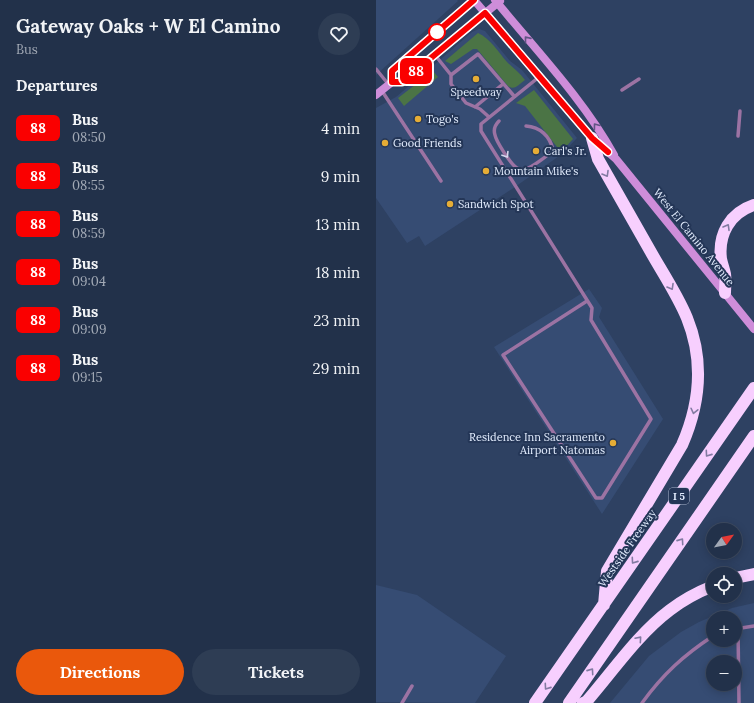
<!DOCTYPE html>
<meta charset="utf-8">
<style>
:root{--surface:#22314a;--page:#2e3d54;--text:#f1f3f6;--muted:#a2a9b5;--line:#3f4c62;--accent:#ea580c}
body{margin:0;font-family:Lora,serif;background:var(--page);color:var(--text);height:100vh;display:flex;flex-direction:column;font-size:15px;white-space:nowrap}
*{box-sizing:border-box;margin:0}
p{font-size:13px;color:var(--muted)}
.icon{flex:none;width:22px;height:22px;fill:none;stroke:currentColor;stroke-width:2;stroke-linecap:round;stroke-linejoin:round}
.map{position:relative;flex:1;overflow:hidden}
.sheet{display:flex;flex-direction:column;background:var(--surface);width:376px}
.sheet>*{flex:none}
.badge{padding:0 8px;border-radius:6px;font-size:14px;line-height:26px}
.needle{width:26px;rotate:57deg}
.buttons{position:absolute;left:330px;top:523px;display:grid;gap:8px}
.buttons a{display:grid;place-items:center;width:36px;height:36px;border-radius:50%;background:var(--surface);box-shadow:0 2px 10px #0003,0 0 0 1px var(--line);font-size:20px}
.map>.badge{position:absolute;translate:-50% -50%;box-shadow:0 0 0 2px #fff}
h2{padding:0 16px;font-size:15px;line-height:36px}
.round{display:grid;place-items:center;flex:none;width:42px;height:42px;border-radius:21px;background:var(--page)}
.head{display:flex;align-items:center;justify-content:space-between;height:68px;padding:0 16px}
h1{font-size:19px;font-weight:700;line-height:30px}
.primary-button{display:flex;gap:8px;margin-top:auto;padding:8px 16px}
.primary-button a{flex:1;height:46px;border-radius:24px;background:var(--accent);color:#fff;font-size:16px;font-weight:700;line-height:46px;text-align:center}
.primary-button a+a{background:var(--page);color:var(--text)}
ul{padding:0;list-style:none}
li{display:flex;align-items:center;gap:12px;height:48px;padding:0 16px}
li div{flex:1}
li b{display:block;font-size:15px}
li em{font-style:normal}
li .badge{min-width:44px;font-weight:700;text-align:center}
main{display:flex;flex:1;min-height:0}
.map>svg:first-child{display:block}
</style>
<main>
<section class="sheet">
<div class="head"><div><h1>Gateway Oaks + W El Camino</h1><p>Bus</p></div><a class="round"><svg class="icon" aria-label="heart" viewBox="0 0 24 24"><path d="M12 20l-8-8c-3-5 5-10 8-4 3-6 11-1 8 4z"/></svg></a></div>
<h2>Departures</h2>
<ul>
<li><span class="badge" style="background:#fa0000;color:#fff">88</span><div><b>Bus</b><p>08:50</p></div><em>4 min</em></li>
<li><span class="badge" style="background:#fa0000;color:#fff">88</span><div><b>Bus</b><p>08:55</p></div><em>9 min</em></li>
<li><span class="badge" style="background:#fa0000;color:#fff">88</span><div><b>Bus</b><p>08:59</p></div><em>13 min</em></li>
<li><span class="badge" style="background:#fa0000;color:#fff">88</span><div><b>Bus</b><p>09:04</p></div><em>18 min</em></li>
<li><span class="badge" style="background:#fa0000;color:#fff">88</span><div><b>Bus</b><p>09:09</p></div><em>23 min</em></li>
<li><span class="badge" style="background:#fa0000;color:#fff">88</span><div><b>Bus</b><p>09:15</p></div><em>29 min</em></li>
</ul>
<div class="primary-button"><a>Directions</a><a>Tickets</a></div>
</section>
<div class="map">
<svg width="378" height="703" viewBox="0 0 378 703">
<rect width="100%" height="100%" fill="#2e4162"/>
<!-- built -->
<path fill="#364c73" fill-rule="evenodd" d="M0,0H81L82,1L0,75Z
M103,29L109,31L134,61L146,70L201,138L186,154L136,189L49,246L43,236L31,243L0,198V108L20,97L58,65L96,32Z
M213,289L226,308L223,317L287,419L226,514L118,347Z
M0,585L41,595L130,656L99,703L0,702Z
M378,603V703H234L273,656L305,632L323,622L356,608ZM337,618H359V640H337ZM337,662H359V684H337Z"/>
<!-- green -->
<path fill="#4b7445" d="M102,33C115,39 122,52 131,62C137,68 144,73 149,80C143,84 139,91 132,86L101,49H97L75,64L69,61Z
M57,71L62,77L28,106L22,98Z
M158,90L197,139L185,152L149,106L140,103Z"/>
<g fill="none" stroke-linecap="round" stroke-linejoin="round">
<!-- lane -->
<path stroke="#9c73a3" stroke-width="3.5" d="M59,55L75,75V84L90,103L104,109L113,117
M0,69L13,85
M75,75L102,54L138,96
M163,77L105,124V131L216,308L215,320L275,419L226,498H220L127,355L211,301
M246,90L263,79
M6,91L65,181
M99,107L127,84
M123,121C120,124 117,129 119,135C120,141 135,165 141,168C143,169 148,170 150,169C156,167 173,155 177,150C174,136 164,127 150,126
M362,136L364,111
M362,628L363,703
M359,629L378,626
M26,703L36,686
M266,703C287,674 308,655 337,636"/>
<!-- secondary -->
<path stroke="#ce8dd9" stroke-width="8" d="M98,0L216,138L240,159L378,329
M119,0C159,49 208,100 238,155
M16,82V71L98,0
M0,95L16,82H26L124,1"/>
<!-- highway -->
<path stroke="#f7cffe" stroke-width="12" d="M216,138L222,159C240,191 258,222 276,254C288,275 302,296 311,318C328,360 324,404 306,445L231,571L228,605
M349,293C349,287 350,280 349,274C348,269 346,264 345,259C342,234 354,213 378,205
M359,578L378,574
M159,703L378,388
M193,703L378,436
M207,703L211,701C237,671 262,634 294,610C307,600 322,592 337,586"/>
</g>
<!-- one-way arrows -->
<defs><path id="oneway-chevron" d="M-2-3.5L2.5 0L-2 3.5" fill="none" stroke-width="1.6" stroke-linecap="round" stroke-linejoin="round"/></defs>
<g stroke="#605484">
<use href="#oneway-chevron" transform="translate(151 39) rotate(-129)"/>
<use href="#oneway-chevron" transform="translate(220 126) rotate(-127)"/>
</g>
<use stroke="#d5d5ec" href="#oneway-chevron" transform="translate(130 155) rotate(58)"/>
<g stroke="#837ba2">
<use href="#oneway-chevron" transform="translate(230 174) rotate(60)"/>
<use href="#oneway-chevron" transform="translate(351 227) rotate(-60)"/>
<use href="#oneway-chevron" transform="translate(295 287) rotate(60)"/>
<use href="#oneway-chevron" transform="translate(318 411) rotate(103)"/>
<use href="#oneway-chevron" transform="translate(332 454) rotate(125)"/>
<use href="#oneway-chevron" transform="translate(305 541) rotate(-55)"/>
<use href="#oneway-chevron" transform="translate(258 561) rotate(125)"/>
<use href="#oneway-chevron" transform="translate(263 639) rotate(-49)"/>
<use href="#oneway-chevron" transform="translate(215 671) rotate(-55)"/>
<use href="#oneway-chevron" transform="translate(171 687) rotate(125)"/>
</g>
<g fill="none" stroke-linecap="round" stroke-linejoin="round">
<defs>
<path id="line" d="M98,0L16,71V82H26L109,13L216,138L232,152"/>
</defs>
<!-- line casing -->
<use href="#line" stroke="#fff" stroke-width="9"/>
<!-- line -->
<use href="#line" stroke="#fa0000" stroke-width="6"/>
</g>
<!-- markers -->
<circle fill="#fff" stroke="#fa0000" stroke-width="2" cx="61" cy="32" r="8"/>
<g fill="#e6ad36" stroke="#243657" stroke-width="1.5">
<circle cx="100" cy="79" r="4"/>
<circle cx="42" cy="119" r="4"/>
<circle cx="9" cy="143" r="4"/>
<circle cx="160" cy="151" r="4"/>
<circle cx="110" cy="171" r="4"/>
<circle cx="74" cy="204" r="4"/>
<circle cx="237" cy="443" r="4"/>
</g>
<g text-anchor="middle" stroke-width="4" stroke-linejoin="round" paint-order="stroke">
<!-- shield labels -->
<rect fill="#243657" stroke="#aab6cc" stroke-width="1" x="293" y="488" width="20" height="16" rx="3"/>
<g font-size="10" font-weight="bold" fill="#e3edfe">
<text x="303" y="500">I 5</text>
</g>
<!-- poi labels -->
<g font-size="11" fill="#e3edfe" stroke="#243657" text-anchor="start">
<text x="100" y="96" text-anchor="middle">Speedway</text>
<text x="50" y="123">Togo's</text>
<text x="17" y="147">Good Friends</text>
<text x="168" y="155">Carl's Jr.</text>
<text x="118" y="175">Mountain Mike's</text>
<text x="82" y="208">Sandwich Spot</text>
<text x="229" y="441" text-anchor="end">Residence Inn Sacramento<tspan x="229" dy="13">Airport Natomas</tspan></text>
</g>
<!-- street labels -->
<g font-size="11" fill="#e3edfe" stroke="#243657">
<text transform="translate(318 237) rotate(51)" y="4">West El Camino Avenue</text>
<text transform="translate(251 548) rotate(-55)" y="4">Westside Freeway</text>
</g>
</g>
</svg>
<div class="buttons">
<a><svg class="needle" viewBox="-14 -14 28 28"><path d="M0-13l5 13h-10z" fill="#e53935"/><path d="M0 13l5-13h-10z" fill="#a2a9b5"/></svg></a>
<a><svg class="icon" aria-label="locate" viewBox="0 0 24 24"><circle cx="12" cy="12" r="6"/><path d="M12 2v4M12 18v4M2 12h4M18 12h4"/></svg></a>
<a>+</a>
<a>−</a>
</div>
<b class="badge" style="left:40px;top:71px;background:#fa0000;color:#fff">88</b>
</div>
</main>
